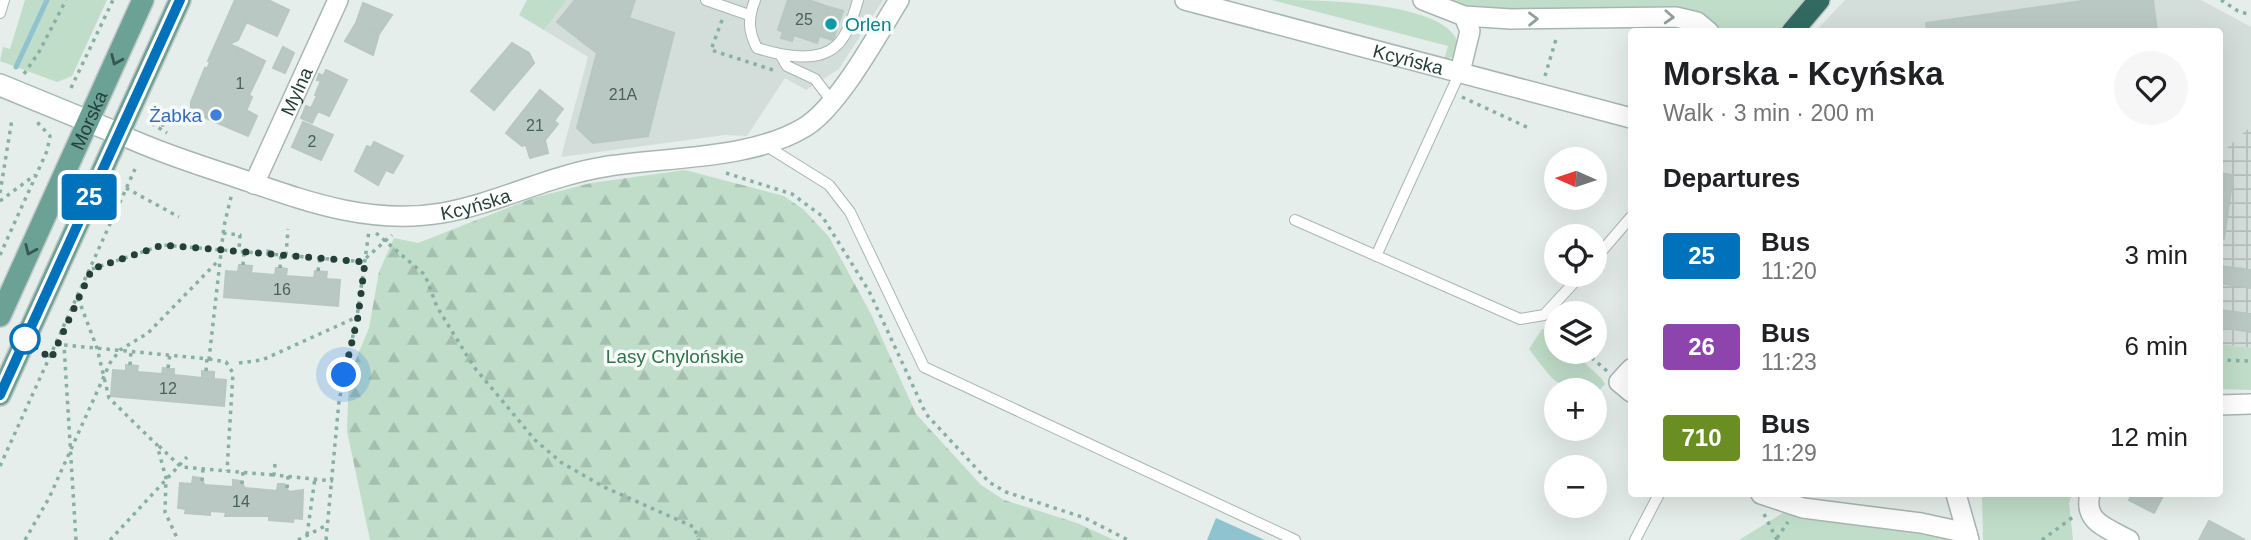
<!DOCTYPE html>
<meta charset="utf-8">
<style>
:root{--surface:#fff;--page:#f6f6f6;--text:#202124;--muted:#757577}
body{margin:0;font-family:Arial,sans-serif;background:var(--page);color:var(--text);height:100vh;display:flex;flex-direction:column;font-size:26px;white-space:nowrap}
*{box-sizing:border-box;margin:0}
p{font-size:23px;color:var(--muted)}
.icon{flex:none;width:38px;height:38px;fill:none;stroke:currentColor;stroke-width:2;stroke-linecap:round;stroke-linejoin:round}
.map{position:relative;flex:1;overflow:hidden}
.drawer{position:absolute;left:1628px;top:28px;width:595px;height:469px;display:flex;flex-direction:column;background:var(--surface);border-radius:7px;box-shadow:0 7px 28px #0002}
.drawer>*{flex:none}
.badge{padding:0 14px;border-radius:5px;font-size:24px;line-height:46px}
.needle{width:46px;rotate:273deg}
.tools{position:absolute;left:1544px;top:147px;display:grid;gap:14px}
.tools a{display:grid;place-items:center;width:63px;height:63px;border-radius:50%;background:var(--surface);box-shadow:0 7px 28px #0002;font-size:35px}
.you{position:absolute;width:35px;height:35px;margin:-18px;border:5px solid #fff;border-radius:50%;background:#1a73e8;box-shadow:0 0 0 10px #1a73e833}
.map>.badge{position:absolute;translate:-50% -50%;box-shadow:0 0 0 4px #fff}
h2{padding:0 35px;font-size:26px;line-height:63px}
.round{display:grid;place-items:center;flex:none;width:74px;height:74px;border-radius:37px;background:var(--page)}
.overview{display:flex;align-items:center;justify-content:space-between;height:119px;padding:0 35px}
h1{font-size:33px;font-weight:700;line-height:52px}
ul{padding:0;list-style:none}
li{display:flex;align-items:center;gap:21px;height:91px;padding:0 35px}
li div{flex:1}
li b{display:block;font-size:26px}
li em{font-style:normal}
li .badge{min-width:77px;font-weight:700;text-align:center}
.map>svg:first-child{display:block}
</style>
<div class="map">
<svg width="2251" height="540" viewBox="0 0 2251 540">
<defs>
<pattern id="industrial-grid" width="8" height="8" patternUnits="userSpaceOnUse" patternTransform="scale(1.75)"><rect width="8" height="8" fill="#d3ddd9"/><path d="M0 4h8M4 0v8" fill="none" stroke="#b5bfbb"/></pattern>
<pattern id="forest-firs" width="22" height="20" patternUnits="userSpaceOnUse" patternTransform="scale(1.75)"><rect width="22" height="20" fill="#bfddc9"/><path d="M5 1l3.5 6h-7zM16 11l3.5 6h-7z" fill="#a4bfad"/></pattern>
</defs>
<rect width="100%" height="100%" fill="#e5eeea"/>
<!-- built -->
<path fill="#d3ddd9" d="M567,0H883L839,69L806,90L785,78L747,136L725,135L561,157L588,57L544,30Z
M1845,0H2201L2251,27V126L2219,155V32H1815Z"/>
<!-- industrial -->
<path fill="url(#industrial-grid)" d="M2251,126V348L2219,344V155Z"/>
<!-- green -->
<path fill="#bfddc9" d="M25,0H107L72,76L57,82L0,61L3,47L10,49Z
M527,0H567L544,30L519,15Z
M1272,0C1315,0 1470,0 1458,55L1444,60L1448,46Z
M1443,0H1807L1780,32L1722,31L1695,11L1672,7L1492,11L1470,9Z
M1542,329H1548L1556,336V352H1573L1602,379L1605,384L1594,396V390C1554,390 1553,379 1529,349Z
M2219,344L2251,348V390L2219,389Z
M1982,494H2072L2069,503L2073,540H1983Z
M1786,511L1944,536L1948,540H1739Z"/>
<!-- forest -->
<path fill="url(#forest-firs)" d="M685,170L784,196L804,210L829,237L871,314L916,414L981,485L1004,500L1077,523L1114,540H370L347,431L349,376L369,328L379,272L394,238L418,243L533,198L591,183Z"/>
<!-- water -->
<path fill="#90c3d0" d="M1216,518L1265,540H1207Z"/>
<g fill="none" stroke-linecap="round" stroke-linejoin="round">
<!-- stream -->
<path stroke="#90c3d0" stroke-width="5" d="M16,67L47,0"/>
</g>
<!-- building -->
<path fill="#bac8c3" stroke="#b8c7c1" stroke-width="2" d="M235,0H257L238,40L229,44L219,66L208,61Z
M257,0H268L289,10L277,36L246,22Z
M575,0H635L629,18L674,33L648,136L593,143L577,128L597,53L557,22Z
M788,0H809L829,7L817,43L794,35L792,41L781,38L783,32L778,30Z
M2089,0H2153L2157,32H1927L1926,23Z
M363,3L392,15L379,34L356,23Z
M829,7L843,11L833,40L820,36Z
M356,23L379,34L373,55L345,41Z
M512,43L529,53L534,63L494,110L471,91Z
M229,44L241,49L219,99L210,95L201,116L191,112V102L205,68L207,69L210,62L219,66Z
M283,47L294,53L285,73L273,68Z
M241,49L265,61L261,70L236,59Z
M236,59L261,70L249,95L252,97L246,111L240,114L236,113L234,106L219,99Z
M326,70L347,80L335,104L315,95L321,81L317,80L319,74L323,76Z
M540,90L563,109L554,121L558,124L545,140L548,153L530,158L526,145L522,146L506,133Z
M210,95L234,106L238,114L246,110L257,116L248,136L201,116Z
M317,96L335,104L329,116L311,108Z
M306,106L318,111L312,123L301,118Z
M303,122L333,135L321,160L292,147Z
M374,142L403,156L393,173L386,170L378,185L355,171L367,146L371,148Z
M2219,173L2233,175L2224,239L2219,238Z
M239,265L252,266L251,273L275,275L276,268H282L287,269L286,276L314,278L315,271L327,272L326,279L340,280L338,306L224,297L226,271L238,272Z
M2219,266L2251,270V288L2219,283Z
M2219,310L2251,314V332L2219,327Z
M126,365L138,366L137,372L162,374L163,368L169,369H174V375L202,378V371L214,372V379L226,380L224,406L111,396L113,370L126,371Z
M193,477L200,478L205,485L233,487V480L240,481L245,488L277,491L278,484H284L289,492L303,490L302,519L294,518L293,522L269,520V516H225L226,512L210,511V515L185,513L186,509L178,508L180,483L192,484Z
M2132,494H2164L2154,513L2129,500Z
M2209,521L2245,540H2199Z"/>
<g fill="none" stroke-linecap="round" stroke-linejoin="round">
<defs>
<path id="lane" d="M706,0L749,15
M755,0C748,18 748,31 757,48C779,55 818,64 837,45C848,35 854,14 858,0
M0,13L4,0
M781,56L787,66L815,79L831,100
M765,145L829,185L850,212L924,367L1295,540
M1295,220L1520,319L1544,315L1581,275
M1376,256L1460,72
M1594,260L1631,217
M1635,540L1659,494"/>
<g id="street">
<path id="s1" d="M1185,0L1631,118"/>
<path d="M1423,0L1464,16L1511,19L1676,17L1697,22L1709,32"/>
<path d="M1460,72L1470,31L1464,16"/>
<path id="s2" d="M117,133C158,152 199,165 241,179C308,202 370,225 442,213C499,203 549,175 609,166C670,157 753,159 805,127C839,106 877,35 899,0"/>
<path id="s3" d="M254,184L338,0"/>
<path d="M1631,369L1619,382L1631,392"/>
<path d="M2219,405L2251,404"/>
<path d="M1761,494L1803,508L1921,523L1967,533"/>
<path d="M1956,494L1969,540"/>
<path d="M2090,494C2083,522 2107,528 2129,540"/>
</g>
<path id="secondary" d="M0,85L117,133"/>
<g id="primary">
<path id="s4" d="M0,316L143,0"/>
<path d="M0,395L180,0"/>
</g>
<path id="highway" d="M1792,32L1819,0"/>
</defs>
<!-- lane casing -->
<use href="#lane" stroke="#a8b6b1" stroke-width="12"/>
<!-- street casing -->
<use href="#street" stroke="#a8b6b1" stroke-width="22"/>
<!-- secondary casing -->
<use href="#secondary" stroke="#a4b9b2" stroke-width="24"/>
<!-- primary casing -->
<use href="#primary" stroke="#c2c9c8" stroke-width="24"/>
<!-- highway casing -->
<use href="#highway" stroke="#c2c9c8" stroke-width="24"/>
<!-- path -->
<path stroke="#87b0a5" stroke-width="3.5" stroke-dasharray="3.5 5" stroke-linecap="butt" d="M2221,0L2238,11L2251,15
M722,20L711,50L773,70
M24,74L39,52L66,0
M1545,76L1557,36
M71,88L113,0
M1462,97L1531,129
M160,115L154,125L167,133
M160,115L164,130
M726,173L792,194L822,216L869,291L926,414L989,482L1006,492L1085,518L1128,540
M126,188L179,217
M0,193L12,119
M0,201L35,175
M223,233L240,235L239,250
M376,233L425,275L437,307L474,367L535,440L562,463L604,487L694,527L699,540
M268,253L269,245
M0,255L47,151L50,136L37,122
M286,255L288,229
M366,258L392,235
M243,265L244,251
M280,268L281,254
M92,269L163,245L365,262
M318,271L320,258
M78,298L97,348L109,398L157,445L166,478L165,512L178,540
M1585,352L1607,371
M209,359L226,362L233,373L227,471
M2219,360L2251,361
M239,363L262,360L357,317
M130,365L131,351
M168,368L170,354
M206,371L207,358
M159,446L181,467L274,475
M275,464L274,475L333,481
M0,466L135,169
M202,481L203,469
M242,484L243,472
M287,488L288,476
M1764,514L1777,540
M307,535L315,478
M1777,538L1788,522
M25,540L49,498L110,363L120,350L148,333L219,260
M76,540L64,345L209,359L224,226L232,193
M110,540L187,457
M298,540L327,525
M326,540L339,401L357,317L369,231
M2042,540L2073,517"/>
<!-- lane -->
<use href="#lane" stroke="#fff" stroke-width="10"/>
<!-- street -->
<use href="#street" stroke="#fff" stroke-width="19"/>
<!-- secondary -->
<use href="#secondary" stroke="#fff" stroke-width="21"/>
<!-- primary -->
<use href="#primary" stroke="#6ca196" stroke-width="21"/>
<!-- highway -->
<use href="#highway" stroke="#326a61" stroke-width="21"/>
</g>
<!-- one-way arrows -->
<defs><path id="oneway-chevron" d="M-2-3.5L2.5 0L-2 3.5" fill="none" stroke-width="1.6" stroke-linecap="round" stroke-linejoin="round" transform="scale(1.75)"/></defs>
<g stroke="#929f9c">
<use href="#oneway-chevron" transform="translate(1669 17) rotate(3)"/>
<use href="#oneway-chevron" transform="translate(1533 19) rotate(-1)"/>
</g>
<g stroke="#375850">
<use href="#oneway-chevron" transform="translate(116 60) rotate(114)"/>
<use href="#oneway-chevron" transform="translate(30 250) rotate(114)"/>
</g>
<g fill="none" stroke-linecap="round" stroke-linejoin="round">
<defs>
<path id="line" d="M0,395L180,0"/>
</defs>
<!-- line casing -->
<use href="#line" stroke="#fff" stroke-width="16"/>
<!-- line -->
<use href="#line" stroke="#0072bc" stroke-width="10"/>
<!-- walk -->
<path stroke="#253f39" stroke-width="7" stroke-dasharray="0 12.6" d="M25,339L51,359L92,269L163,245L365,262L358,317L344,375"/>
</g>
<!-- markers -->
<circle fill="#0f9aa8" stroke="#f6faf8" stroke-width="2.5" cx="831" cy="24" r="7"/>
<circle fill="#3f7fe0" stroke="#f6faf8" stroke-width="2.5" cx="216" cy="115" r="7"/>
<circle fill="#fff" stroke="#0072bc" stroke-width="3.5" cx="25" cy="339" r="14"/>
<g text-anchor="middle" stroke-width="7" stroke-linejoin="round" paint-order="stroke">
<!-- number labels -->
<g font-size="16" fill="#4a615c">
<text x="804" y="25">25</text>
<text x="240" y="89">1</text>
<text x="623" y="100">21A</text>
<text x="535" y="131">21</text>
<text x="312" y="147">2</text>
<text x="282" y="295">16</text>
<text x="168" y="394">12</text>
<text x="241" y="507">14</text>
</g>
<!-- culture labels -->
<g font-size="19" fill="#0d838f" stroke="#f6faf8" text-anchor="start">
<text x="845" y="31">Orlen</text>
</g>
<!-- street labels -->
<g font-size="19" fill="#253f39" stroke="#f6faf8">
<text dy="7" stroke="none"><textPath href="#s1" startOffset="231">Kcyńska</textPath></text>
<text dy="7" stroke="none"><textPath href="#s3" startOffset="102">Mylna</textPath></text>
<text dy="7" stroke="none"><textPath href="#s4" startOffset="215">Morska</textPath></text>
<text dy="7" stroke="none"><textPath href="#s2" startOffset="373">Kcyńska</textPath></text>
</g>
<!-- shop labels -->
<g font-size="19" fill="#366cbe" stroke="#f6faf8" text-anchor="end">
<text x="202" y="122">Żabka</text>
</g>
<!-- park labels -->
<g font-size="19" fill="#31744e" stroke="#f6faf8">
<text x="675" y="363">Lasy Chylońskie</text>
</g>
</g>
</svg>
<div class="tools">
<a><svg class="needle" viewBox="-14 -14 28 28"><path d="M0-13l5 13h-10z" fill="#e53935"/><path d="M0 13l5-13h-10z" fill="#757577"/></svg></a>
<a><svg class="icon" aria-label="locate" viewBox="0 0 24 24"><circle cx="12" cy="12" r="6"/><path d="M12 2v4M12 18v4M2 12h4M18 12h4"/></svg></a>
<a><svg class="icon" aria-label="layers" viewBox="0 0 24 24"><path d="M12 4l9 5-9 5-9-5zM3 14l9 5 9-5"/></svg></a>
<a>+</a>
<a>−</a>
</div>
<div class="you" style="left:344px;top:375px"></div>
<b class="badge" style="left:89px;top:197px;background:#0072bc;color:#fff">25</b>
<section class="drawer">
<div class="overview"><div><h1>Morska - Kcyńska</h1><p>Walk · 3 min · 200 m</p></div><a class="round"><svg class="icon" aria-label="heart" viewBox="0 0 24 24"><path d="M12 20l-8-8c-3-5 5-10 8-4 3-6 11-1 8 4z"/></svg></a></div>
<h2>Departures</h2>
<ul>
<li><span class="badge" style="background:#0072bc;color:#fff">25</span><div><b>Bus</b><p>11:20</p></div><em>3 min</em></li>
<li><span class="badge" style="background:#8e44ad;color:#fff">26</span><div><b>Bus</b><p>11:23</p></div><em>6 min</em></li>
<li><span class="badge" style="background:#6b8e23;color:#fff">710</span><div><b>Bus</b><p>11:29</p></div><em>12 min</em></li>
</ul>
</section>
</div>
